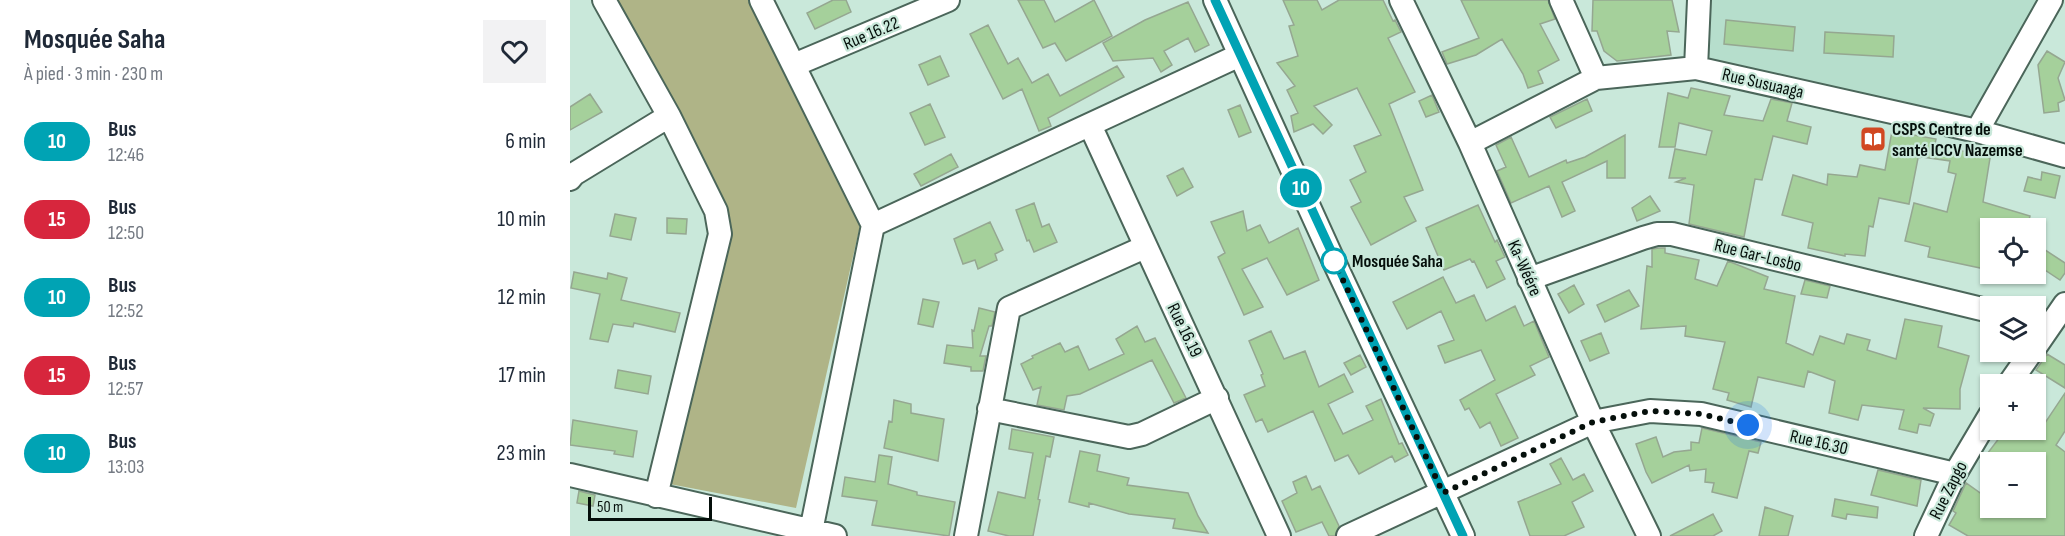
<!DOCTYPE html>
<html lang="fr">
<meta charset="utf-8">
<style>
:root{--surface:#fff;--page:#f2f2f3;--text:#1f2937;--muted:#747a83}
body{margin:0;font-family:"Sofia Sans Condensed",sans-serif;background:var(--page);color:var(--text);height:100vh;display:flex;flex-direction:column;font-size:22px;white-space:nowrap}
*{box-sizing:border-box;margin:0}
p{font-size:20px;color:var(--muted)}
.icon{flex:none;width:33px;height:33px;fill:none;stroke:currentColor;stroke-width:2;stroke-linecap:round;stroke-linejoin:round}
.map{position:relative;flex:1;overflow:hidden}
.details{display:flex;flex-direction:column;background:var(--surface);width:570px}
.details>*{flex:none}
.badge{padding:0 12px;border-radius:20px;font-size:21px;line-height:39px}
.controls{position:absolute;left:1410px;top:218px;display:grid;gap:12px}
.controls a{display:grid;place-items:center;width:66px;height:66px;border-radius:0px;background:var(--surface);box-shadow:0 2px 4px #0004;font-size:30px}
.scale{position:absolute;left:18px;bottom:15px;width:124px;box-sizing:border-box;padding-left:6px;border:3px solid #050f0b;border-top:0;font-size:16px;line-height:21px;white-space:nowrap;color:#050f0b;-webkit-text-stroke:4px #c9e8da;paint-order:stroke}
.you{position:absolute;width:30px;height:30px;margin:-15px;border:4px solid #fff;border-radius:50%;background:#1a73e8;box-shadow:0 0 0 9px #1a73e833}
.map>.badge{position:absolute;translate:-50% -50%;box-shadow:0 0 0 3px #fff}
.round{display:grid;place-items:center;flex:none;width:63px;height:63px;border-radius:0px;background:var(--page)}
.headline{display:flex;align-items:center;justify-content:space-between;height:102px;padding:0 24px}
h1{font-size:28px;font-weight:700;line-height:45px}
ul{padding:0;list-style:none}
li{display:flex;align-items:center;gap:18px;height:78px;padding:0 24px}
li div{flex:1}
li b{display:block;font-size:22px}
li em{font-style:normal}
li .badge{min-width:66px;font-weight:700;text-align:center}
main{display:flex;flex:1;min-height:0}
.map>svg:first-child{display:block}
</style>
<main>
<section class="details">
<div class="headline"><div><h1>Mosquée Saha</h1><p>À pied · 3 min · 230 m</p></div><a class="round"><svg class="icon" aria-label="heart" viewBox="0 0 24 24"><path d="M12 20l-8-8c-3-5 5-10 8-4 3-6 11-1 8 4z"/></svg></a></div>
<ul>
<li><span class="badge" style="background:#00a3b4;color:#fff">10</span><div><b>Bus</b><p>12:46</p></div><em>6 min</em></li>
<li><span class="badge" style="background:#d7263d;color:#fff">15</span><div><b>Bus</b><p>12:50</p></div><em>10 min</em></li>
<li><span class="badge" style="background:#00a3b4;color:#fff">10</span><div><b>Bus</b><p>12:52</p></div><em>12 min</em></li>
<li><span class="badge" style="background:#d7263d;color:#fff">15</span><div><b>Bus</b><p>12:57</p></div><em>17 min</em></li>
<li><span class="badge" style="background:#00a3b4;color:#fff">10</span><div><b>Bus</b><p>13:03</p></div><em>23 min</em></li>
</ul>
</section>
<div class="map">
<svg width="1495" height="536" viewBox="0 0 1495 536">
<rect width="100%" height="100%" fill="#c9e8da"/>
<!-- built -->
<path fill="#b6decc" d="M1138,0H1468L1400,117L1385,118L1137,61Z"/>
<!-- green -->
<path fill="#afb487" d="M35,0H178L292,217L226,508L89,482L146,233Z"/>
<!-- building -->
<path fill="#a5d09b" stroke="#95a791" stroke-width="1.5" d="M263,0H276L281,12L245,29L237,13Z
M448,0H474L485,22L524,0L542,36L496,61L485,43L473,48Z
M713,0H747L752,10L769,0H813L823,21L825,20L831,32L818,38L845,92L819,104L853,190L834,197L846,221L801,245L781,207L791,202L780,180L796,172L784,146L811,135L787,88L744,106L762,125L753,134L743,124L724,132L721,116L728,113L717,90L725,86L707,63L728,56L719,26L724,25Z
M891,0H978L985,19L970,24L989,60L968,71L973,83L958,88L953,74L932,39L906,55L877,64L872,52L909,38Z
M1023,0H1102L1109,32L1097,31L1101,55L1047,61L1034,51L1027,31H1022Z
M618,2L639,45L625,52L618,38L594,51L602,65L591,72L583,58L543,61L533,43L575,20Z
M1156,20L1225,27L1223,51L1154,44Z
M418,25L438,64L448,58L462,83L478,74L490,96L547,66L554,77L478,118L481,126L469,131L452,89L433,99L400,34Z
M1255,32L1324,36L1323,57L1254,53Z
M1477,51L1495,62L1488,78L1495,100L1488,103L1489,111L1474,113L1468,65Z
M370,56L379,76L358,85L349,65Z
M1121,88L1160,96L1154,115L1193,121L1201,99L1222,103L1217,121L1241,127L1237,144L1203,136L1192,180L1185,179L1174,237L1119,224L1124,185L1106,182L1116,178H1099L1105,149L1136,155L1142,131L1109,123L1105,147H1089L1098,93L1118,98Z
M20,94L32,112L0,130V107Z
M862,95L869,112L856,117L849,101Z
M1017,99L1022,111L986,128L980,117Z
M360,104L375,137L355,145L340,113Z
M670,105L681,132L669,137L658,110Z
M1322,131L1366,139L1365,144L1420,158L1413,202L1460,216L1457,228H1420L1415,269L1358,257L1360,247L1335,241L1344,203L1377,212L1386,174L1378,172L1380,161L1352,157L1348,158L1339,204L1309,198L1303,227L1299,226L1295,256L1275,254V256L1238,248L1243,223L1212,215L1223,175L1257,185L1258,174L1287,177L1290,165L1315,170Z
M1055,135V178H1037V161L992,182L1005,211L992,217L979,186L941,203L927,171L936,167L926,145L941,137L959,177L996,160L997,163L1015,157Z
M381,154L388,167L351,186L344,174Z
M613,168L623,187L607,196L597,176Z
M1472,172L1490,176L1485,198L1454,191L1458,177L1471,180Z
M1080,196L1090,211L1067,221L1062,208Z
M464,203L472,227L479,224L487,242L464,252L459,240L457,241L446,210Z
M908,205L925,242L927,240L935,257L926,261L935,279L917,288L904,261L902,262L900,259L874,270L856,228Z
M673,211L677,231L690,225L699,243L728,228L749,280L717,295L697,258L672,269L693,307L674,315L648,257L655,253L641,222Z
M45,214L66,218L61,240L40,236Z
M97,218L117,219L116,234L97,233Z
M420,222L433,250L425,254L427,260L408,269L405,260L393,264L384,239Z
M1466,244L1495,263V273L1490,280L1466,264Z
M1089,248H1095V253L1129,260L1125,279L1147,286L1158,261L1198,277L1194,289L1225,296L1216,343L1243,355L1250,336L1274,344L1277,334L1300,340L1297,350L1326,359L1335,319L1372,326L1368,347L1399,356L1390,389V409L1353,408L1364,414L1360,426L1349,424L1347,433L1329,429L1334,410L1292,405L1288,420L1259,413L1265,381L1238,371L1234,387L1188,377L1181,407L1157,400L1159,393L1143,389L1155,342L1115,336L1116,326L1071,329L1077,266L1082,267V249Z
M4,272L37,279L38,273L57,278L51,300L110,313L105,332L64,323L63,327L43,324L38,342L20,339L30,294L1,288Z
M873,277L886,303L904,295L916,321L945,306L954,326L964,321L979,357L960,366L965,375L926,394L948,438L931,446L920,422L910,428L899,408L895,410L890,400L925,380L911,350L875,363L868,346L884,340L871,311L837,329L823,302Z
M1235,280L1260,286L1257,298L1231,294Z
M1004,285L1014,304L999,313L988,294Z
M1059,290L1069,306L1035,322L1027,305Z
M353,299L369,302L363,327L348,324Z
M409,308L425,312L422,326H419L410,356H416L413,371H401V367L374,363L377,345L403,348L402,330L404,331Z
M567,326L575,342L585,338L616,398L604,403L582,360L510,394L497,396L494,410L467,405L471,387L463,390L451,364L463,358L462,356L490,343L495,352L508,346L519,370L554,354L546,339Z
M701,331L714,359L735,351L749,387L774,374L783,392L758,404L773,434L803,420L796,406L811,399L829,444L832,443L838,455L825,462L822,456L789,474L778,455L765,461L743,411L698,432L692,419L686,422L674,395L695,386L691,375L693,374L679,341Z
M1031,333L1039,353L1020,361L1011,341Z
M1477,354L1495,365V388L1466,370Z
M790,355L796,367L781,375L774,363Z
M48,370L81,376L78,394L45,388Z
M1495,393V431L1486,445L1495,452V536H1398L1379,525L1386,513L1383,511L1396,483L1420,500V507H1466V462H1411L1436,429H1471Z
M324,400L341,404V413L374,419L368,461L314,448L319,421L322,422Z
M3,420L67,431L63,457L44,454L45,451L0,445Z
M1132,428L1191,442L1188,453L1179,451L1167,498L1142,492L1144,483L1135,482L1136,469L1120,471L1119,465L1082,483L1076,472L1066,444L1086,437L1093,457L1104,452L1121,450V442L1129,443Z
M442,429L484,437L480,457L476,456L468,499L470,500L463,536H439L418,531L428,492L455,498L463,453L439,449Z
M510,451L530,455L527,471L559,478L557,485L618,493L628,516L638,533L603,528L605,519L559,514L519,503V507L499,502Z
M309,455L322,457L318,484L347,492V495L385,502L379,536L302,525L307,501L272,496L275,477L305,482Z
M991,458L1003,480L1014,474L1023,491L1002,502L1014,527L994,536H960L948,502L991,484L980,464Z
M1308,470L1351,480L1347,506L1301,495Z
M736,476L742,490L750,486L769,526L765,536H759L752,522L726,532L712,501L727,493L723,482Z
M9,491L25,495L23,506L7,503Z
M1265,499L1308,507L1307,518L1277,514L1276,519L1262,516Z
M1195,507L1223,516L1218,536H1189Z
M1143,514L1152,531L1143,536H1100Z"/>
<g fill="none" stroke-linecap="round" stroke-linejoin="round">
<defs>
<path id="minor" d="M34,0L99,116L146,211L150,234L86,496
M191,0L303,225L240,536
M645,0L765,264L893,536
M831,0L900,143L1023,422L1079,536
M991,0L1026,78
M224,65L378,0
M1126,68L1129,0
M520,125L709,536
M1407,131L1481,0
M900,143L1026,78L1126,68L1407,131L1495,156
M0,179L4,174L99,116
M303,225L670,55
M959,279L1073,238L1087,234H1102L1420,311
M1466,346L1495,304
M1439,384L1462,351
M419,409L559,437L572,434L647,398
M0,475L265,536
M396,536L439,308L575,247
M778,536L1023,422L1080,411L1131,414L1385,474
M1356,536L1385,474L1420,415"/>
</defs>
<!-- minor casing -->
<use href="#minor" stroke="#4b665a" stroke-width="26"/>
<!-- minor -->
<use href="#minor" stroke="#fff" stroke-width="22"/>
</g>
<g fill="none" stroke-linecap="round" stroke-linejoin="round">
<defs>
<path id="line" d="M645,0L893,536"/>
</defs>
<!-- line casing -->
<use href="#line" stroke="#fff" stroke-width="14"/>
<!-- line -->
<use href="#line" stroke="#00a3b4" stroke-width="9"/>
<!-- walk -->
<path stroke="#050f0b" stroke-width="6" stroke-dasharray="0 10.8" d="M764,261L873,493L1023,422L1080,411L1131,414L1178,425"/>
</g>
<!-- icons -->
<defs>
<symbol id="library-square" viewBox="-11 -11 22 22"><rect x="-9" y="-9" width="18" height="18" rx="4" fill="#d14822" stroke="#c9e8da"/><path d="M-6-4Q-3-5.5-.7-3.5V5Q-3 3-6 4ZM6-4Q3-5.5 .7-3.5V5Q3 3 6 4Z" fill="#fff"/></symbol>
</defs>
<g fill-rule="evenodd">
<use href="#library-square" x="1288" y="124" width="30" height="30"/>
</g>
<!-- markers -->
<circle fill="#fff" stroke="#00a3b4" stroke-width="3" cx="764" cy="261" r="12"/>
<g text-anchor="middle" stroke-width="4.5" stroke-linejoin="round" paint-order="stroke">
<!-- street labels -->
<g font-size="18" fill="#050f0b" stroke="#c9e8da">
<text transform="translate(301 33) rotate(-23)" y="6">Rue 16.22</text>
<text transform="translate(1193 83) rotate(13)" y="6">Rue Susuaaga</text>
<text transform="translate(1188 255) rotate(14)" y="6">Rue Gar-Losbo</text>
<text transform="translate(955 268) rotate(66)" y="6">Ka-Wéére</text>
<text transform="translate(615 330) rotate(64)" y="6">Rue 16.19</text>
<text transform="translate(1249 442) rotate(13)" y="6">Rue 16.30</text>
<text transform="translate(1378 490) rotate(-63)" y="6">Rue Zapgo</text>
</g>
<!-- poi labels -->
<g font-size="18" font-weight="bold" fill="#050f0b" stroke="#c9e8da" text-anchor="start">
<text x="1322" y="135">CSPS Centre de<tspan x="1322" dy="21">santé ICCV Nazemse</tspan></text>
</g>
<!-- stop labels -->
<g font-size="18" font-weight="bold" fill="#050f0b" stroke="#c9e8da" text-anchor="start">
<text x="782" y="267">Mosquée Saha</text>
</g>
</g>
</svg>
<div class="controls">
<a><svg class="icon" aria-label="locate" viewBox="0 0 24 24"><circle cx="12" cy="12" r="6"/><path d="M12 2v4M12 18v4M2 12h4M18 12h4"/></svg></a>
<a><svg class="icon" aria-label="layers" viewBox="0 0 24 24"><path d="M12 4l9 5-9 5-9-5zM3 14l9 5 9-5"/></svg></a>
<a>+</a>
<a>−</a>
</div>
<div class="scale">50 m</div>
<div class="you" style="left:1178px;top:425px"></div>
<b class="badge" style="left:731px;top:188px;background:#00a3b4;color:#fff">10</b>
</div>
</main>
